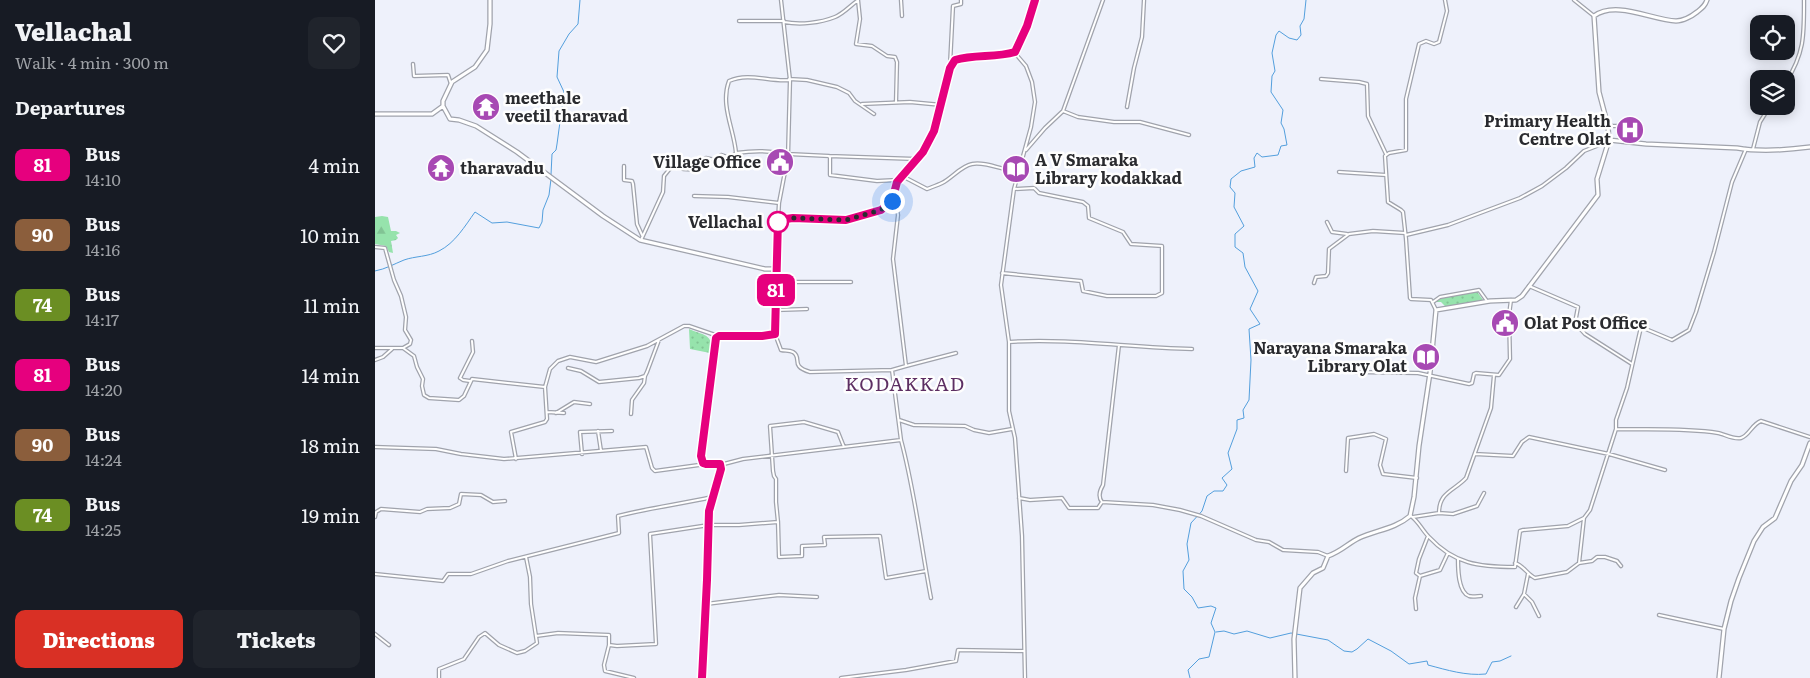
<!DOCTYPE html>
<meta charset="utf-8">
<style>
:root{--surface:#171b24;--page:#20242c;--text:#f1f3f6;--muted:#9ea1a6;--accent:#d93025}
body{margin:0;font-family:Literata,serif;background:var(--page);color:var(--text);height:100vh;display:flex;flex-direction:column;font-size:19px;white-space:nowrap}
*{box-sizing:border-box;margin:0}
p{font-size:16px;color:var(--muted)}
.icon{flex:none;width:28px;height:28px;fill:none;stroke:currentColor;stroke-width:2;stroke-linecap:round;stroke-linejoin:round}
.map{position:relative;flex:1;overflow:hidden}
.details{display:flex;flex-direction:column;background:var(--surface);width:375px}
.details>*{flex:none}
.badge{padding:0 10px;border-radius:8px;font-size:18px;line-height:32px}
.tools{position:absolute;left:1375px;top:15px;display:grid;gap:10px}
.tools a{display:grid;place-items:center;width:45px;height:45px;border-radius:10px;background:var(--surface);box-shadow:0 2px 12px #0003;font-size:25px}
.you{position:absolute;width:25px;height:25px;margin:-12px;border:4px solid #fff;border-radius:50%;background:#1a73e8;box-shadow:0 0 0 8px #1a73e833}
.map>.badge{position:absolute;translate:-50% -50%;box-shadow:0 0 0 2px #fff}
h2{padding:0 15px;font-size:19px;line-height:45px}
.round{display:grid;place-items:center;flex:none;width:52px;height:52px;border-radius:10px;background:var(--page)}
.head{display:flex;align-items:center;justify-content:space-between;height:85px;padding:0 15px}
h1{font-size:24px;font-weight:800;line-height:38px}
.primary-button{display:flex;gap:10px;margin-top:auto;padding:10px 15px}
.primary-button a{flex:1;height:58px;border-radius:10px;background:var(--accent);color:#fff;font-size:20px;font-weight:800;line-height:58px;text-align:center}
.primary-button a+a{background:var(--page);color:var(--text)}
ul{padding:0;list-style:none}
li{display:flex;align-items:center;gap:15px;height:70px;padding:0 15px}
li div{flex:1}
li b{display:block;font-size:19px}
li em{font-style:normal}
li .badge{min-width:55px;font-weight:700;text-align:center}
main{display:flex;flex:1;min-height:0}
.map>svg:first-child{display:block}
</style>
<main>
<section class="details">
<div class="head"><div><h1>Vellachal</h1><p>Walk · 4 min · 300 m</p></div><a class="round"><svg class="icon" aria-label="heart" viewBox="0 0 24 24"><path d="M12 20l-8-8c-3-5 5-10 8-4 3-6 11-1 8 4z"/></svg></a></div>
<h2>Departures</h2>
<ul>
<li><span class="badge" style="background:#e6007e;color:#fff">81</span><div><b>Bus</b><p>14:10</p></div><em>4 min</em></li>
<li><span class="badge" style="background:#8b5e3c;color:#fff">90</span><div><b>Bus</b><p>14:16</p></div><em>10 min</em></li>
<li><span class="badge" style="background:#6b8e23;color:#fff">74</span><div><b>Bus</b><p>14:17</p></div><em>11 min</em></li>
<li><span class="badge" style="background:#e6007e;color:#fff">81</span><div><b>Bus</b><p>14:20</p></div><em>14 min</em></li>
<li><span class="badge" style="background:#8b5e3c;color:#fff">90</span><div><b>Bus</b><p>14:24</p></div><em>18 min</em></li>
<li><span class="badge" style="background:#6b8e23;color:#fff">74</span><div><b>Bus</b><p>14:25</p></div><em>19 min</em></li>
</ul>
<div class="primary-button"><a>Directions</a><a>Tickets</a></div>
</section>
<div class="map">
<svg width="1435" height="678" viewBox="0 0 1435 678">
<defs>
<pattern id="forest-firs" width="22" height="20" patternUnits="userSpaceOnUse" patternTransform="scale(1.25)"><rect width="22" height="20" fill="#96e3ac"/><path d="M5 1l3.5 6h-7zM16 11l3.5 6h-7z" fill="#81c394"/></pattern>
<pattern id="park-dots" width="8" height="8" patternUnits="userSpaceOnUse" patternTransform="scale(1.25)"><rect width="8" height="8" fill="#96e3ac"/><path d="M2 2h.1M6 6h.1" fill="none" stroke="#81c394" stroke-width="1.8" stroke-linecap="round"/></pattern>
</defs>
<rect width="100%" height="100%" fill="#eef1fb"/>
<!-- forest -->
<path fill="url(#forest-firs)" d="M7,216L13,217L16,231H21L25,233L21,235L23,238L21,240L16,241L18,253L14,252L11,246L0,244V217Z"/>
<!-- park -->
<path fill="url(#park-dots)" d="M1101,290L1108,300L1071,307L1066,302H1060L1065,299Z
M314,329C330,336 339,334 335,353L315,349Z"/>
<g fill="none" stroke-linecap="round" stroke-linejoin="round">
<!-- stream -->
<path stroke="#539fdd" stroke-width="1" d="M176,175L177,154L181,150L182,144L189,92L182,77L184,51L194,34L203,24L205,0
M0,271C11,269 19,264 29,260C40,256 53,257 64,251C80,243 90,226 100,212L117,223L132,222L164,228L167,222L168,210L174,195L176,179
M841,632L849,631L859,634L872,631L895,638L916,633L953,640L969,651L977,652L982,649L993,639L1016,651L1034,664L1052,661L1053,665C1072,670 1091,676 1111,674L1117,662L1125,661L1136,656
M815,678L813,670L824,659L834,657L840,632L836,623L841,608L836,606L823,608L817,597L809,589L808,571L814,560L812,544L816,523L827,511L832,496L839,491H848L852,485L847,478L857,469L853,453L862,429V420L869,418L868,410L874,400L876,360L874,329L885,324L875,309L883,291L870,267L868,253L860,247V234L869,226L859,207L860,193L855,187L856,179L866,171L880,167L879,158L882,153L887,157L903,155L906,146L912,145L909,129L906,123L908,110L896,92L897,76L900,71L897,53L901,35L904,31L914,38L922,40L926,35L925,26L929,19L931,0"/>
<defs>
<path id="street" d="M483,0L485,19L481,44L497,46L512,56L520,57L522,62L521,102
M526,0L527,16
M1199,0L1219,16
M364,21H409
M409,22C425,25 445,23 460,17C468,14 475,6 482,1
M639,52L651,66L657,82L660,102L656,127L639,189L626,285L634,342V411L640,438L647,536L650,678
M38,64L39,76L73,75L76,84
M575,65L578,6L586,4V0
M414,79L432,80L462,87L474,93L480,101L499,114
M946,79L984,82L992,84L993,116L1011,154
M1411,82C1430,52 1429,34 1429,0
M487,104L535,102L567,105
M752,107L759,68L767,37L769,0
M688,111L703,117L739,122H765L814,135
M1233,126H1248
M1378,149L1385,122L1395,106
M651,150L670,128L688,111L728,0
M413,154L454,156L455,158V175L502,181L522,180
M413,156C399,150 376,151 361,153C359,129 345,105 354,81C374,72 394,82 414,80
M454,156L541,159
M249,166V180L257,181L258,184L262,224L267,235
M964,172L1011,175
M529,177L552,189C557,187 563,185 567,183C577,178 586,166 597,164C610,161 630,171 644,172
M319,196L353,197L404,203
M403,220L404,203L413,156L415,80L406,0
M952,222L957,232L972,234
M1031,235L1073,225L1145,198L1167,186L1191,168L1209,151L1232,142
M266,240L288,192L289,176L297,166L307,165L308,169L324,170L331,158L340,160L346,155L355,158L361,153
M0,247L10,248L19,280L26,296L31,317L30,330L36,340L35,344L28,348
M627,273L706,281L708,291L732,296H781L787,293V246L756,244L748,232L714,218L713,206L708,202L664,193L659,188L639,189
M401,282H476
M939,283L941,277L951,276L953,273L954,249L974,234L998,231L1030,233
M1154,286L1203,307L1200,323L1210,334L1257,364
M1058,302L1065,297L1104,290L1112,301
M401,310L432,309
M1061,310L1056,300L1036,299L1035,298L1031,239L1028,212L1026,210L1013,202L1010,156L1014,153L1031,150V99L1044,44L1051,41L1059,44L1064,42L1072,11L1070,0
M400,334L406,350C410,351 414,350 418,352C428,358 414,366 435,372L517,370
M634,342C695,338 756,348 817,349
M744,345L728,485C725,490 723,497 727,502L778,505L805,510L826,516L881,540L894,542L908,550L943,552L953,556
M0,348H28L39,356L42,367L48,379L47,386L49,395L54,398L84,400L89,396L97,379L170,387
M0,360L8,357L17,349
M961,365L980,372L1043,373L1094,384L1097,383L1099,374L1101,373L1124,375L1135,359L1134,315L1136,300
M531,366L581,353
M193,368L206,371L224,382L264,378L270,376L272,372L284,340
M95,381L88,380L85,378L98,352L97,341
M172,412L189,413
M181,413L199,402L215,404
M256,414L257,400L269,383L270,376
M524,420L539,425L590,426L599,430L614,433L637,429
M1241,429C1275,430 1310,428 1343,433C1349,434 1359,440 1366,438C1374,436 1377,424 1386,421L1435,437
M223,431L226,451
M526,440C540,492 546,546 556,598
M0,447L61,449L86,454L129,459L271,447L277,468L280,471L324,465L328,463
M207,454L205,432L237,431
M1100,454L1138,456L1147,442L1154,437L1234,454L1290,470
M141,459L136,432L170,422L172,419L170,387L175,369L183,361L195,357L221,362L272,346L309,326H314L343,336
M345,465L368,459L526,440L517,370L531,366L518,259L523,215L521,203L517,201
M971,471L973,438L999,434L1011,439L1005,465L1008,474L1042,478
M644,498L655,500L687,498L694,508H723L727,502
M1064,513L1078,514L1102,506L1109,493
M1036,516C1044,522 1047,530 1054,537C1079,564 1104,567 1140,567L1145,531L1148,530L1193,526L1209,518L1215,510L1241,429V420L1252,388L1266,327L1297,340L1314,330L1321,312L1339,252L1357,182L1371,149
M0,517L1,512L6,509L45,512L52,509L75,508L84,504L86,494L106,495L118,502L130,501
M1038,517L1064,513C1064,492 1079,491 1091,478L1116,408L1119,375
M403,522L404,557L427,556V546L450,545L449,537L505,536L511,578L551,571
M1083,559C1083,569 1083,592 1094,596C1097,597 1103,596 1106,596
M1140,563C1149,566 1152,574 1160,578L1192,572L1204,563L1217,561L1222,557H1230L1242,561L1246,566
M1204,563L1209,518
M0,574L68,581L73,574H96L133,561L244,533L243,516C274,508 306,504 337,497
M1045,576L1065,570L1073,553
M1149,594L1157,602L1164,616
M331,604L404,595L442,597
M1141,607L1149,594L1153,574
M1041,609L1040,598L1045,576L1041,573L1044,559L1053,536
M1284,615L1349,629
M0,634L14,645
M161,636L183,633L234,635V645L242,646L281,644L275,534L334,525H364L403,522L401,502V479L399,476L398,471L395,426L429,422L463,432L469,447
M234,645L229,665L230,671L259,678
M64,678V669L89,659L104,637L110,633L124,645L142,653L150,651L162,643L156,604L155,577L151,557
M466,678L531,670L581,661L583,650L649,651"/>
<path id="secondary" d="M115,0V24L112,50L100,67L77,82L68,101V106L75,119L84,120L101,126L142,152L228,216L265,240L390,269H402
M0,114H57L68,106
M1234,140L1271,144L1362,148C1385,152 1412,150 1435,147
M327,678L332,580L334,511L346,469L345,464H331L328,463L326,456L341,338L344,336H387L400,334L403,220L418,218L471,219L506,210L517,201L522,182L540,163L553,145L565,111L575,68L580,60C600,54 620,58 639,52L652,26L660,0
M920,678L919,639L925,588L938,573L948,568L953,556C967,551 972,544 984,538C1001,530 1020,529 1035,516L1039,497L1044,446L1055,373L1061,310L1115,301L1141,300L1147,296L1223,195L1222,179L1234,140L1233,126L1224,92L1219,16C1241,0 1277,20 1301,21C1308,21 1317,16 1322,12C1327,8 1330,6 1332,0
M1344,678L1349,629L1356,601L1364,578L1379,541L1388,527L1400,518L1416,481L1427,465L1435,443"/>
</defs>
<!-- street casing -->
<use href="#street" stroke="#a0a3ac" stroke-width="4.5"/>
<!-- secondary casing -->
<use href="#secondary" stroke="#a0a3ac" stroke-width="5.5"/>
<!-- street -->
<use href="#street" stroke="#fff" stroke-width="2"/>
<!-- secondary -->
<use href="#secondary" stroke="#fff" stroke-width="3"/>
</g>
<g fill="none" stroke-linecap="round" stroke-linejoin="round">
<defs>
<path id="line" d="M327,678L332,580L334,511L346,469L345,464H331L328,463L326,456L341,338L344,336H387L400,334L403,220L418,218L471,220L506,210L517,201L522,182L548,152L559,131L575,68L580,60C600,54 620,58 640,52L652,26L660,0"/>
</defs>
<!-- line casing -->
<use href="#line" stroke="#fff" stroke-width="11"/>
<!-- line -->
<use href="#line" stroke="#e6007e" stroke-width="8"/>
<!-- walk -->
<path stroke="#2a2b2f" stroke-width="5" stroke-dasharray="0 9" d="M403,222V220L418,218L471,220L506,210L517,201"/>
</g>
<!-- icons -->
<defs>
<symbol id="temple-disc" viewBox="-11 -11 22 22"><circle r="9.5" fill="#a749b3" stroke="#fefefe"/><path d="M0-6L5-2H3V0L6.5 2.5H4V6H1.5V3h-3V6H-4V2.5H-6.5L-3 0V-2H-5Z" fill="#fff"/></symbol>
<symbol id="hospital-disc" viewBox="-11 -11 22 22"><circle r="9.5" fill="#a749b3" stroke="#fefefe"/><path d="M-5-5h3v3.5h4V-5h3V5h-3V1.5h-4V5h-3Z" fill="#fff"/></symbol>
<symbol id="civic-disc" viewBox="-11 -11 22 22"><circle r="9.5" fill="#a749b3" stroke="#fefefe"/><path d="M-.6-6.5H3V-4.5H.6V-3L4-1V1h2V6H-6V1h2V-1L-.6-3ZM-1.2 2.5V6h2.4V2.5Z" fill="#fff"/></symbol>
<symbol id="library-disc" viewBox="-11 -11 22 22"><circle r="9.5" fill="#a749b3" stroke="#fefefe"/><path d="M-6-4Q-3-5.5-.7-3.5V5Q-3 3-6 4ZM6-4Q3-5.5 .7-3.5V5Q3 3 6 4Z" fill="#fff"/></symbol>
</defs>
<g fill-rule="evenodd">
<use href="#temple-disc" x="95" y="91" width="32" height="32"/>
<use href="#hospital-disc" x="1239" y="114" width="32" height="32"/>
<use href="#civic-disc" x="389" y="146" width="32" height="32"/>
<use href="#temple-disc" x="50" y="152" width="32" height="32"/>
<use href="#library-disc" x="625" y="153" width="32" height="32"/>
<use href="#civic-disc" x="1114" y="307" width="32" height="32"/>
<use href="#library-disc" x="1035" y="341" width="32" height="32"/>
</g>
<!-- markers -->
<circle fill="#fff" stroke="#e6007e" stroke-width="2.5" cx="403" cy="222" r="10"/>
<g text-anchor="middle" stroke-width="5" stroke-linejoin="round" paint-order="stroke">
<!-- poi labels -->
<g font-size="16" font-weight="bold" fill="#2a2b2f" stroke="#fefefe" text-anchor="start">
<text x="130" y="104">meethale<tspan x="130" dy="18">veetil tharavad</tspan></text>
<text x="1236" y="127" text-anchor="end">Primary Health<tspan x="1236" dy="18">Centre Olat</tspan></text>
<text x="660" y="166">A V Smaraka<tspan x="660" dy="18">Library kodakkad</tspan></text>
<text x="386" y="168" text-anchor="end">Village Office</text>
<text x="85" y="174">tharavadu</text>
<text x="1149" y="329">Olat Post Office</text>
<text x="1032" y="354" text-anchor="end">Narayana Smaraka<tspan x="1032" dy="18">Library Olat</tspan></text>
</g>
<!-- stop labels -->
<g font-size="16" font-weight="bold" fill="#2a2b2f" stroke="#fefefe" text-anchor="end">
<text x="388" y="228">Vellachal</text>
</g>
<!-- quarter labels -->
<g font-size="19" letter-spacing="1" fill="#5d2f63" stroke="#fefefe">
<text x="530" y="391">KODAKKAD</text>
</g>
</g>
</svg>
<div class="tools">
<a><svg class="icon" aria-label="locate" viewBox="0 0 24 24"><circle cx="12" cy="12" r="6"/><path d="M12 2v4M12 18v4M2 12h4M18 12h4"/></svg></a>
<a><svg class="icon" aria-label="layers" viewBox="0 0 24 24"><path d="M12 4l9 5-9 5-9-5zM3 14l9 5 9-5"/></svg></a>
</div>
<div class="you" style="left:517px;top:201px"></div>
<b class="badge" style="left:401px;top:290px;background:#e6007e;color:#fff">81</b>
</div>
</main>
